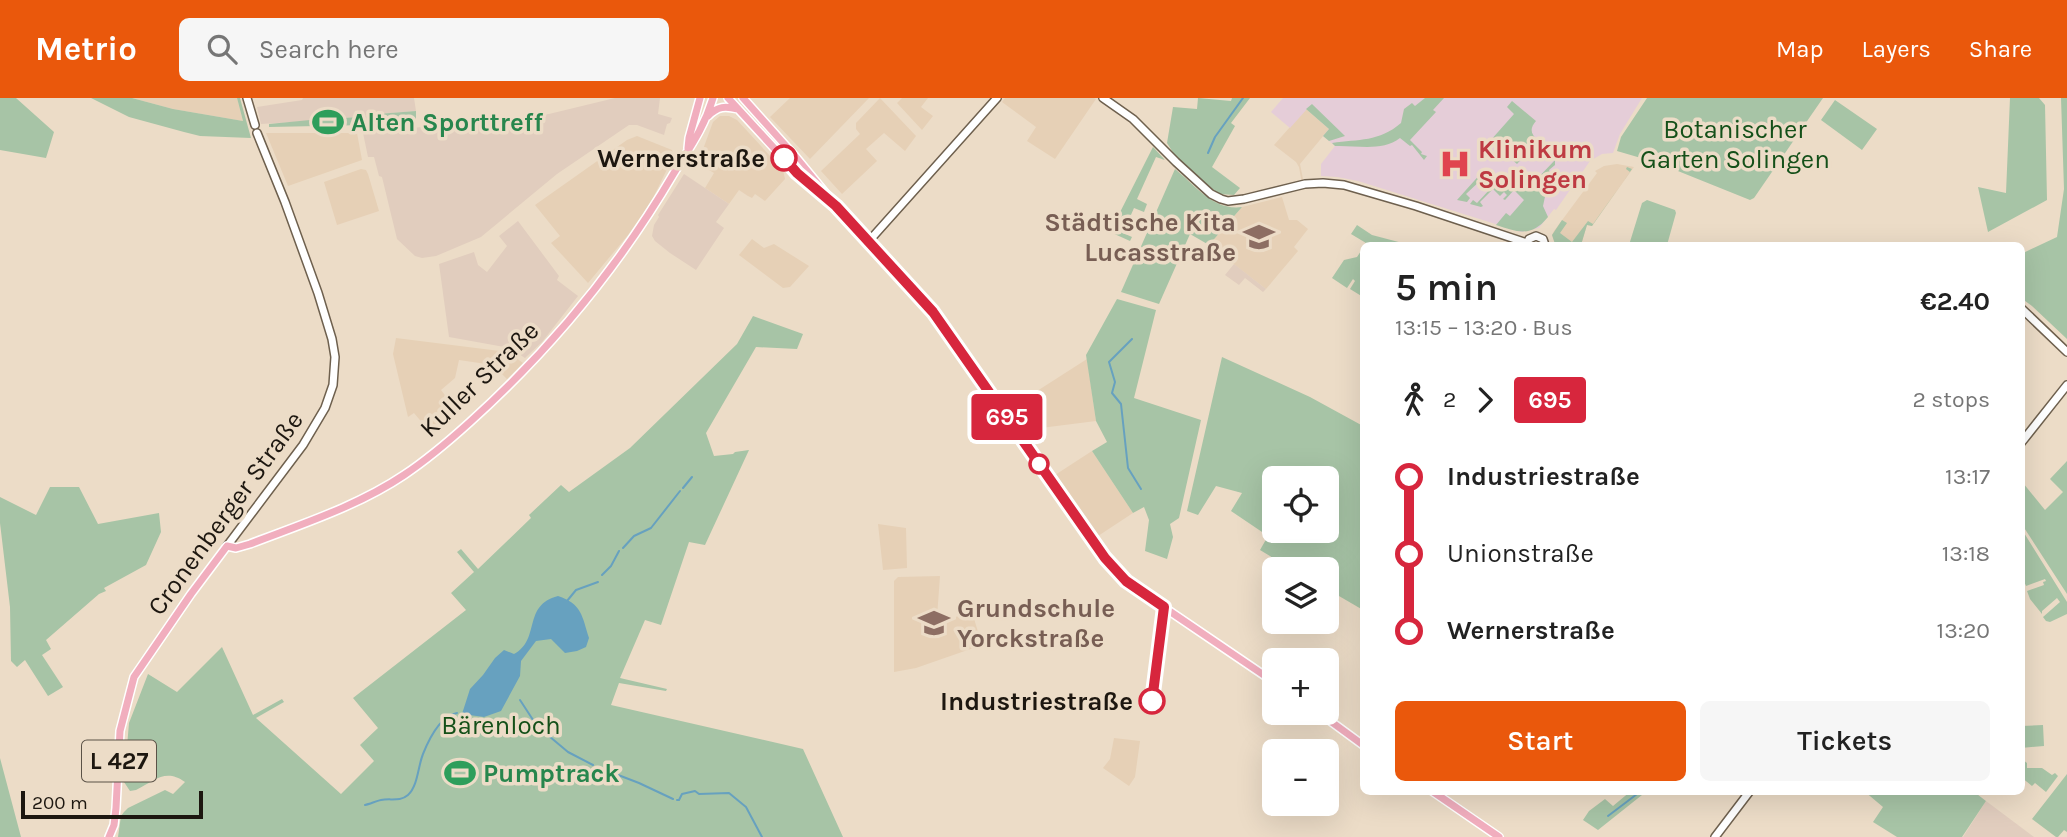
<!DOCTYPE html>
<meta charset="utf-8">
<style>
:root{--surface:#fff;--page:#f6f6f6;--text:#222;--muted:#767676;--accent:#ea580c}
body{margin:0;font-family:Karla,sans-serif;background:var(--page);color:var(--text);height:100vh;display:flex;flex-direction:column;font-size:26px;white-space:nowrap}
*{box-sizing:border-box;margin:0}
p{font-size:23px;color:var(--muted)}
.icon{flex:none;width:38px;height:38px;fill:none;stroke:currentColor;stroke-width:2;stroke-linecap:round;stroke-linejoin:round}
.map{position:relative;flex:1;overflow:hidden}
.panel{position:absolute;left:1360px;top:144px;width:665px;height:553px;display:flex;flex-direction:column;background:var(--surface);border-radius:10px;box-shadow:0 7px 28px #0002}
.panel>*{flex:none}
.badge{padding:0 14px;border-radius:5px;font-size:24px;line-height:46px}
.controls{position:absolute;left:1262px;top:368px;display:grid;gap:14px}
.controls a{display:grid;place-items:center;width:77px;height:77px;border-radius:10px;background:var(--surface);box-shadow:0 7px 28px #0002;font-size:35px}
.scale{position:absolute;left:21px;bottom:18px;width:182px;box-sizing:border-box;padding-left:7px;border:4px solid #1d1710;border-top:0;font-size:19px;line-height:24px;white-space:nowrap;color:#1d1710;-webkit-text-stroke:5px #ecdcc7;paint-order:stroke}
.map>.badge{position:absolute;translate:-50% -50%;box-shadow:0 0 0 4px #fff}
.legs{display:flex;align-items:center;gap:10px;height:77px;padding:0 35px;font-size:23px}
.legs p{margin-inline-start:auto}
.head{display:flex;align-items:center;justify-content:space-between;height:119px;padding:0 35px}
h1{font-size:38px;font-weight:600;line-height:52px}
.primary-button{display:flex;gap:14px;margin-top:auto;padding:14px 35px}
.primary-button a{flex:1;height:80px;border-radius:10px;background:var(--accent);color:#fff;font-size:28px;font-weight:600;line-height:80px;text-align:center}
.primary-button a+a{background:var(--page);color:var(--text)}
ul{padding:0 35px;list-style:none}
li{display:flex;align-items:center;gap:24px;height:77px;font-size:26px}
li i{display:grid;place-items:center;width:10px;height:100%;margin:0 9px;background:currentColor}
li i::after{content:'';width:18px;height:18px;margin:-9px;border:5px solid;border-radius:50%;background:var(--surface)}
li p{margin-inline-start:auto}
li:first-child i{background:linear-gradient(#0000 50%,currentColor 0)}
li:last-child i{background:linear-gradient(currentColor 50%,#0000 0)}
header{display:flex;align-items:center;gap:42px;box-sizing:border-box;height:98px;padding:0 35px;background:var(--accent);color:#fff}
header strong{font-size:33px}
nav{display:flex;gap:38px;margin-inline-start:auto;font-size:24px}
.search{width:490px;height:63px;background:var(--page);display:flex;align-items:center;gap:18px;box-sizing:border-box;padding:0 24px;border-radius:10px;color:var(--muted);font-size:26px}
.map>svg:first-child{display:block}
</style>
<header>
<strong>Metrio</strong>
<div class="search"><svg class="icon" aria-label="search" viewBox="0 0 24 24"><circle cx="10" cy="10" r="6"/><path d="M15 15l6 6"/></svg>Search here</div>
<nav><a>Map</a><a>Layers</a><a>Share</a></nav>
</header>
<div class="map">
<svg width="2067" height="739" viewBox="0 0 2067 739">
<rect width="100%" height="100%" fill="#ecdcc7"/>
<!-- built -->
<path fill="#e6d0b6" d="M132,0H237L243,23L173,11Z
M790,0H869L810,61L770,19Z
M880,0L916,38L905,53L884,35L866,51L877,63L842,96L821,73L860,36L856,31V25Z
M902,0H928L921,9L933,18L922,32L897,5Z
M1005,0H1094L1096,1L1055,61L1027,43L1036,29L1002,4Z
M1306,11L1329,31L1300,66L1304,86H1302L1299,69L1296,64L1274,47Z
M720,18H729L737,22L783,72L785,81L765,103L755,96L752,100L748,98L739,92L729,106L705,90L714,75L698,65L713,24Z
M266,35H357L362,62L288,88Z
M637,38L672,52L674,57L651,104L628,137L588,185L551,145L560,138L535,107L627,42Z
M1617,66L1634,69L1592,128L1587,127L1581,147L1555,146L1552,137L1554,133L1597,75L1595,73L1604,68Z
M361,71L366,72L368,76L379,113L337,127L324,84Z
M1282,99L1289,122H1297L1308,131L1294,149L1298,153L1266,191L1209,147L1242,109Z
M752,141L764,150L774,146L809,168L790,189L783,190L739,157Z
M396,240L508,254L523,265L507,281L493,267L459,262L455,280L441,292L457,313L430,334L414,315L408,319L393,256Z
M1087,261L1096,323L1025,332L1012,309Z
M1092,353L1133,415L1098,438L1055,377Z
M878,426L906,430L907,470L883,472Z
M940,478L937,519L952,520L972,514L982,547L916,570L894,574V483L898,479Z
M1114,640L1140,643L1135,679L1129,688L1103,670L1110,661Z"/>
<!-- industrial -->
<path fill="#e1cdbe" d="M303,0H414L416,13L377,16L372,14V18L316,22L315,24L310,25V23L261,26L257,9L302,2Z
M615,0H660L658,16L672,20L670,25L667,26L664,37L637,27H629L557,76L481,139L436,158L422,160L415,158L397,141L382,79L379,78L374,59H368L363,35L549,16Z
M684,76L729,106L716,124L724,130L696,172L670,155L655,143L652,138L654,127L659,119L658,117Z
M518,123L559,178L557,182L578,198L542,244L525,260L510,250L449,239L439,166L474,154L478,167L487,174L507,148L499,138Z
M1234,166L1266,191L1263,194L1245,180L1239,187L1225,177Z
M1986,703L2034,739H1963Z"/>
<!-- medical -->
<path fill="#e5cdd8" d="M1283,0H1642L1620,36L1613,55L1602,56L1590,63L1556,112L1554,111L1539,130L1521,134L1358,83L1337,79L1321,78V66L1335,48L1323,38L1329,31L1307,11L1290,30L1271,14Z"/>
<!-- green -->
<path fill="#a7c4a6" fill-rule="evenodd" d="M0,0H16L54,34L46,60L0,52Z
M91,0H132L173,11L243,23L237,0H240L251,40L200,38L184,34L129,19Z
M1198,0L1231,3L1232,0H1250L1231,25L1235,28L1212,69L1240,90L1234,97L1219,96L1179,64L1167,45L1173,9L1197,11Z
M1425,0H1444L1433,12L1436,14L1410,42L1422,54L1421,56L1427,58L1424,62L1412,47L1410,48L1400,40C1382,54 1356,47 1335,48L1332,45C1359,41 1379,44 1401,25L1404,11L1412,5L1415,8Z
M1647,0H1823L1754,100L1750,102L1658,65L1617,53L1621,39Z
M2010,0H2039L2045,7L2047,102L1988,134L1978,89L2006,95Z
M2061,0H2067V241L2032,208L2021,200V156L2057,139L2064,91Z
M1835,2L1877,31L1862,52L1821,22Z
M1512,3L1536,23C1529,31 1531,36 1538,43L1517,66L1490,43L1514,16L1507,9Z
M1312,6L1345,38L1329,43L1323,38L1329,31L1306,11Z
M377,13V16L416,13V26L269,29V26L310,22V25L315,24V22L372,18V14Z
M1153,49L1165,62L1156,59L1137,101L1147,106L1144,114L1134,110L1123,135L1132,139L1130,143L1110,134Z
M1555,62V67L1549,72L1550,75C1546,80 1546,86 1541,92L1543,95L1546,94L1543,108L1548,119C1531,140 1518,134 1496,127L1506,115L1510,118L1524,102L1514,92L1505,102L1503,101L1507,97L1504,94L1500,98L1493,91L1480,104L1483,108L1481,109L1470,106L1473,102L1477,105L1491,90L1482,81L1466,96L1470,100L1467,104L1457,102L1483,73L1504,92L1514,82L1519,87L1527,78L1534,84Z
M1627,69L1632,71L1592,128L1587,127L1581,147L1555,146L1552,137L1562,122L1567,125L1560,135L1572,144L1588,123L1593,126L1630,74L1626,71Z
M1175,71C1195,87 1213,113 1242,109L1209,147L1190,136L1159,206L1121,194Z
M1647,102L1675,112L1676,115L1667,147H1629L1642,105Z
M1357,127L1372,137L1410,147H1365L1366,145L1351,136Z
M1363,150V199L1350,191L1355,183L1353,181L1347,190L1332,180L1344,162L1357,159Z
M1117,201L1156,212L1134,300L1201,322L1179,420L1170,426L1173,439L1167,461L1145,453L1149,422L1144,409L1133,415L1092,353L1107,344L1096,323L1086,257Z
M753,218L803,236L797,251L756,249L706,335L714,358L733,356L735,354L749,352L705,447L689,444L661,527L645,522L620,580L667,591L666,593L619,585L611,607L803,651L843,739H118L121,718L124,714L128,710L165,692L173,696L185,684C165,670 155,683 136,692L130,693L124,684L129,625L148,576L177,594L222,549L253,617L282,601L284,604L256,620L341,696L374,663L360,647L378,630L353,600L466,512L451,495L474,474L457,454L461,451L478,471L531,420L529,417L561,387L569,394L630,350L737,246Z
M1222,259L1310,299L1363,328V512L1327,491L1326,471H1291L1260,452L1268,438L1231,413L1242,395L1216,388L1198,417L1187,413ZM1274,380H1326V432H1274Z
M2067,363V496L2021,425V387L2023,385L2045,412L2063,394L2050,381Z
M50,389H79L98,426L159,415L161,434L146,467L104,490L106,493L99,496L46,542L51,551L42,557L63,589L48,598L25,562L17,569L11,563L10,509L0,425V399L36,417Z
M2021,430L2067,504V516L2050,524L2046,523L2043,519L2060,504L2057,500L2042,513V516L2030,501L2027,493L2044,487L2043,484L2046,483L2045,481L2026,488L2021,476Z
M2043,627L2044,648L2021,650V628Z
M2021,653L2023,662L2027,665V670H2042L2052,677L2055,675L2058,678L2046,694L2035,685L2032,688L2021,679Z
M0,660L21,739H0Z
M2067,676V734L2064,732L2058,739H2056L2032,721Z
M1631,693H1647L1598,732L1583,722L1589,713L1605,701L1613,708Z
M1864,693H1973L1986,703L1962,739H1897L1873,724L1883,709Z"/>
<!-- water -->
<path fill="#67a1bf" d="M558,498C582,506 582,518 589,540L586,549L577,553L565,555L551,541L536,543L521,563L520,578L501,613L484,619L462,616L470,591L483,577L495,560L504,552L514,556C541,542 522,507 558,498Z"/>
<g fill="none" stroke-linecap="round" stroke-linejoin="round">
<!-- stream -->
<path stroke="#67a1bf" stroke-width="2" d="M1208,55L1215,39L1243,0
M1132,241L1109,264L1115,284L1112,295L1121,306L1128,370L1141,391
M683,390L692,379
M623,450L634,438L651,430L680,393
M602,477L611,468L619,453
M567,503L576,492L598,484
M520,602L537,628L568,654L593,667
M600,670L639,685L673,701
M677,702H679L682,696L695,693L699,696L729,695L746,709L762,739
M365,707C370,706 376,703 381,702C390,700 400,704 408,697C418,688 418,668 423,656C429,641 440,618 457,615
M1608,718L1641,693"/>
<defs>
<path id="secondary" d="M247,0L255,27
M1103,0L1133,21L1176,64L1211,96L1221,101L1228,103L1244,101L1305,86L1323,85L1344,87L1416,108L1527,145
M869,143L997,0
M1527,146L1529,141L1536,138L1543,141L1545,147
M2021,210L2067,254
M2021,345L2067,287
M227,448L303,347L325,310L333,287L335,259L332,241L318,195L285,104L257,35
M1715,739L1750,693"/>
<path id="primary" d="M728,0L797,75L823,97
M743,0L794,57L836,108L933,214L1109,465L1134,489L1274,584
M708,18C718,8 725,8 738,11
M688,50L689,40L700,0
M1318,614L1363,647
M1432,693L1499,739
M109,739L114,727L116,710L120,633L134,579L191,496L227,448L236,450L250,446C302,426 358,408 404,377C428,361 449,343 470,324C550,252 620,167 674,75C690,49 704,30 713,0"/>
</defs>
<!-- secondary casing -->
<use href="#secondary" stroke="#6e604e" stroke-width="10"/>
<!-- primary casing -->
<use href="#primary" stroke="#fff" stroke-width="10"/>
<!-- secondary -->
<use href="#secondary" stroke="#fff" stroke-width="7"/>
<!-- primary -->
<use href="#primary" stroke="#f1aebe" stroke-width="7"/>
</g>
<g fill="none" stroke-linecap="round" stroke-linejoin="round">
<defs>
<path id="line-1" d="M784,60L797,75L836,108L933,214L1105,460L1126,483L1164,509L1152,603"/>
</defs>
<!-- line-1 casing -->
<use href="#line-1" stroke="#fff" stroke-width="16"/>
<!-- line-1 -->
<use href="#line-1" stroke="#d7263d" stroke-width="10"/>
</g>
<!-- icons -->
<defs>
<symbol id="stadium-bare" viewBox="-9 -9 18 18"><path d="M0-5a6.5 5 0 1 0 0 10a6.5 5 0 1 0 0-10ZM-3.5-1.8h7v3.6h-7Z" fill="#2e9e5b" stroke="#ecdcc7" stroke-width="2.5" paint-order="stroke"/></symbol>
<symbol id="hospital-bare" viewBox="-9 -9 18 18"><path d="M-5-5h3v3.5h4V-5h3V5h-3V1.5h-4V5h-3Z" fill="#e0444e" stroke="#ecdcc7" stroke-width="2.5" paint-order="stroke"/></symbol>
<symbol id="school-bare" viewBox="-9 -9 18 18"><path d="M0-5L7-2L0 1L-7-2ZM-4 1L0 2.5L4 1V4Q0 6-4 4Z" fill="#8d6e63" stroke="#ecdcc7" stroke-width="2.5" paint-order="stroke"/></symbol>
</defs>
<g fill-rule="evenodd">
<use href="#stadium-bare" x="306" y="2" width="44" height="44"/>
<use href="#hospital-bare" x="1433" y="44" width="44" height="44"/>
<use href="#school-bare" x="1237" y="117" width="44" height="44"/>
<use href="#school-bare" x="912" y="503" width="44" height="44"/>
<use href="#stadium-bare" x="438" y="653" width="44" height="44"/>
</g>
<!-- markers -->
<g fill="#fff" stroke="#d7263d" stroke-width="3.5">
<circle cx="784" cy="60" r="12"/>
<circle cx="1039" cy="366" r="9"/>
<circle cx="1152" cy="603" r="12"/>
</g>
<g text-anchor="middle" stroke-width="7" stroke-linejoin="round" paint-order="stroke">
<!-- shield labels -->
<rect fill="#ecdcc7" stroke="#5b5247" stroke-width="2" x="82" y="642.5" width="74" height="41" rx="5"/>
<g font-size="24" font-weight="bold" fill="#1d1710">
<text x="119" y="671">L 427</text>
</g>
<!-- leisure labels -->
<g font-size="26" font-weight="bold" fill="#27864d" stroke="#ecdcc7" text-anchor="start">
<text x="351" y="33">Alten Sporttreff</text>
<text x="483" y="684">Pumptrack</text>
</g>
<!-- park labels -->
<g font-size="26" fill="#145019" stroke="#ecdcc7">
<text x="1735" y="40">Botanischer<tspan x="1735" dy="30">Garten Solingen</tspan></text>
<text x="501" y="636">Bärenloch</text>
</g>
<!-- health labels -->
<g font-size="26" font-weight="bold" fill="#be3a42" stroke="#ecdcc7" text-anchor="start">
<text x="1478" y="60">Klinikum<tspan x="1478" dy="30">Solingen</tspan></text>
</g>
<!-- stop labels -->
<g font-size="26" font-weight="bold" fill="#1d1710" stroke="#ecdcc7" text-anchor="end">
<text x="765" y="69">Wernerstraße</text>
<text x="1133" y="612">Industriestraße</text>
</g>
<!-- education labels -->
<g font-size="26" font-weight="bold" fill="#785e54" stroke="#ecdcc7" text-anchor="end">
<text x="1236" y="133">Städtische Kita<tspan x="1236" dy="30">Lucasstraße</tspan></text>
<text x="957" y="519" text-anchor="start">Grundschule<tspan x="957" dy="30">Yorckstraße</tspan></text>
</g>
<!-- street labels -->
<g font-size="26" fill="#1d1710" stroke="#ecdcc7">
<text transform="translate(479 281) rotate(-44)" y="9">Kuller Straße</text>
<text transform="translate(225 415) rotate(-54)" y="9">Cronenberger Straße</text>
</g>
</g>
</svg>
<div class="controls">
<a><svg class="icon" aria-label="locate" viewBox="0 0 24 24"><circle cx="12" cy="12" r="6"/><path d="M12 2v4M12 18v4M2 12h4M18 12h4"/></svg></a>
<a><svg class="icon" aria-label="layers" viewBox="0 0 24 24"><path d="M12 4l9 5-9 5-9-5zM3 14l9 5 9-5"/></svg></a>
<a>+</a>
<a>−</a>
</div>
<div class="scale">200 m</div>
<b class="badge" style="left:1007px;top:319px;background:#d7263d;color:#fff">695</b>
<section class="panel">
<div class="head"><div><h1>5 min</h1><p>13:15 – 13:20 · Bus</p></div><b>€2.40</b></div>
<div class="legs"><svg class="icon" aria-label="walk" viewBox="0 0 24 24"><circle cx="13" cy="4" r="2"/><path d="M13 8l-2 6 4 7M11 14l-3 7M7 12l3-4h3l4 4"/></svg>2<svg class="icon" aria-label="forward" viewBox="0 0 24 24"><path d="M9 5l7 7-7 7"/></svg><b class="badge" style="background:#d7263d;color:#fff">695</b><p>2 stops</p></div>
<ul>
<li><i style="color:#d7263d"></i><b>Industriestraße</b><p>13:17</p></li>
<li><i style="color:#d7263d"></i><span>Unionstraße</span><p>13:18</p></li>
<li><i style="color:#d7263d"></i><b>Wernerstraße</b><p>13:20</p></li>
</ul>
<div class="primary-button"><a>Start</a><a>Tickets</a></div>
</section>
</div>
